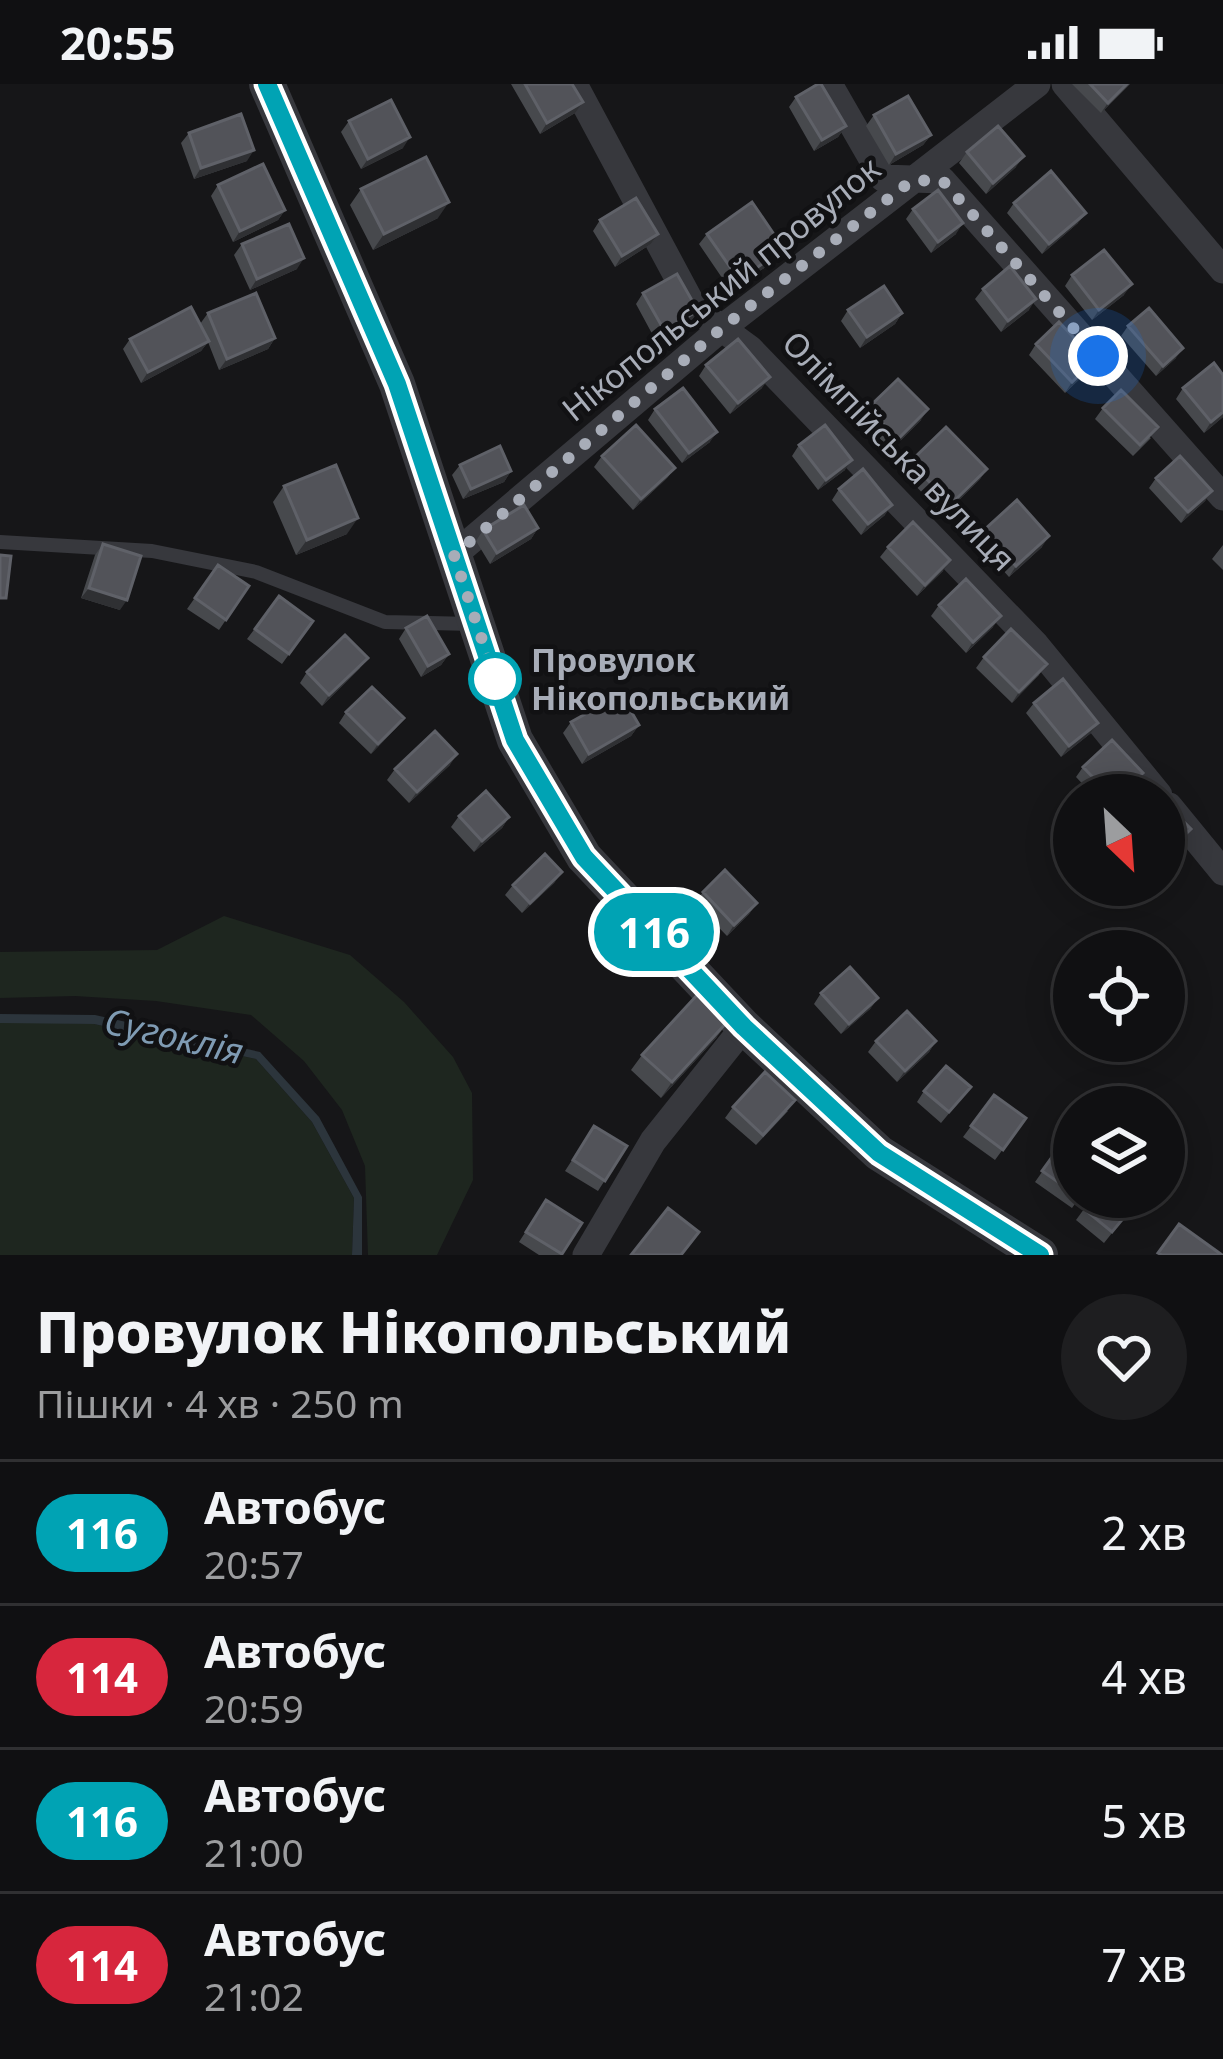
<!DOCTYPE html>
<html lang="uk">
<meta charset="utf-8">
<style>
:root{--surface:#101012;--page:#1e1e20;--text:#f1f3f6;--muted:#9c9d9f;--line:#303032}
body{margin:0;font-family:"Noto Sans",sans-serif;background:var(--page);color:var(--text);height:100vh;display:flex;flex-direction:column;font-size:45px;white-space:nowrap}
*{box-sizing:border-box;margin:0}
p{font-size:39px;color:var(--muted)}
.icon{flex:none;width:66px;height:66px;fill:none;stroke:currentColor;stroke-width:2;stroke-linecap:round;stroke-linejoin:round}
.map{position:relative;height:1171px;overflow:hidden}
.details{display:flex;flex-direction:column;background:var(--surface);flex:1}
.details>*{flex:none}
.badge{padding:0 24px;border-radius:39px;font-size:42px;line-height:78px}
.needle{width:78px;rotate:155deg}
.tools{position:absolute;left:1053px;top:690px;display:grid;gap:24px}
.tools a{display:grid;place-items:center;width:132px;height:132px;border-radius:50%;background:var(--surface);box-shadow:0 6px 30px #0003,0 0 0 3px var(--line);font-size:60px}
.you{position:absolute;width:60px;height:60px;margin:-30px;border:9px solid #fff;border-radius:50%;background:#1a73e8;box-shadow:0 0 0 18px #1a73e833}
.map>.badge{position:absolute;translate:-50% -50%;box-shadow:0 0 0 6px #fff}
.round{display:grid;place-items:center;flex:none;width:126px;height:126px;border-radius:63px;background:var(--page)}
.head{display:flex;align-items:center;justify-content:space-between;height:204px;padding:0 36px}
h1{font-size:57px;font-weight:800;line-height:90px}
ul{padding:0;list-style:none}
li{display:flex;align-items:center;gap:36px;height:144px;padding:0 36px;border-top:3px solid var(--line)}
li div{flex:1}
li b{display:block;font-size:45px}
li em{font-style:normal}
li .badge{min-width:132px;font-weight:700;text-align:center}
.status{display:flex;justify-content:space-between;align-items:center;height:84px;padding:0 60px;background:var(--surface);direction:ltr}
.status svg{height:33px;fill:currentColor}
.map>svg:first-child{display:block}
</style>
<div class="status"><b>20:55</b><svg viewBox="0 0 49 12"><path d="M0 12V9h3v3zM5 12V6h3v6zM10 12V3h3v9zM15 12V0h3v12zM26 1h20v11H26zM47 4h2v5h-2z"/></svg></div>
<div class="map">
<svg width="1223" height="1171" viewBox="0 0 1223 1171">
<rect width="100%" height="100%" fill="#161618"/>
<!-- green -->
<path fill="#1e261f" d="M224,832L350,871L404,918L453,973L472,1009L473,1096L437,1171H368L365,1082L342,1026L304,977L251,931L156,917L75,912L0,914V868L157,866Z
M7,937L94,940L256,975L312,1038L354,1114L352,1171H0V939Z"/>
<!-- water -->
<path fill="#2c353c" d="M0,930L95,931L260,968L319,1033L362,1113V1171H352L354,1114L312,1038L256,975L94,940L0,939Z"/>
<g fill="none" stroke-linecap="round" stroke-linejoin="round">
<!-- service -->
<path stroke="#37383d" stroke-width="14" d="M0,458L152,467L256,488L385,538L473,540"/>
<!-- minor -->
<path stroke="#37383d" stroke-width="27" d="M574,0L694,224L750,265L1036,561L1159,711
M829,0L883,94L942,96L1223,413
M1065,0L1223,186
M454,471L722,244L1037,0
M1169,722L1223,788
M586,1171L653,1057L744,943"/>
<!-- tertiary -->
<path stroke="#37383d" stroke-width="36" d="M267,0L397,300L515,656L584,773L744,943L879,1069L1040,1171"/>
</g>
<!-- wall -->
<path fill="#47494d" d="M511,0H572L575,29L540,50Z
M1072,0H1130L1101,29Z
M796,13L846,42L838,53L814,67L789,23Z
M874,31L931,51L923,61L889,81L866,42Z
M349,37L403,64L361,85L341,48Z
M189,49L247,77L194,95L181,59Z
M967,68L1016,83L986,110L959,79Z
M218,101L285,126L278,136L233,158L211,112Z
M361,105L438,134L373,166L350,121Z
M1014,119L1078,139L1042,170L1007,129Z
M913,125L956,150L931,169L906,135Z
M600,136L658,150L651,160L615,183L593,147Z
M707,150L784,165L777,175L731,207L699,160Z
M242,160L297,185L250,206L234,171Z
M1072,191L1124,211L1092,236L1065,202Z
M983,205L1029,226L1001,248L975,215Z
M643,209L698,227L690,238L656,257L636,220Z
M848,226L902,229L895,240L860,264L841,237Z
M208,229L275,254L268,265L219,286L208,258L201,267L141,299L123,265L130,255L200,240Z
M1128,242L1176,274L1156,292L1121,252Z
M1036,260L1095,276L1088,287L1065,309L1029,271Z
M706,281L762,304L730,330L699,292Z
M1183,304L1223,333L1204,349L1176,315Z
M868,324L921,336L891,366L861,335Z
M1103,324L1151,354L1133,372L1095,335Z
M655,325L710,358L682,379L648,336Z
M799,361L845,386L818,406L792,372Z
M602,372L675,384L667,394L633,426L594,383Z
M910,378L987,385L980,395L944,431L902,388Z
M460,381L511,387L504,398L463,415L452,391Z
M1156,394L1212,407L1205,417L1181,439L1149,404Z
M284,402L347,450L296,471L273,418Z
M839,405L885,431L861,451L832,416Z
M538,444L531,455L490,480L476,457L483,446Z
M984,446L1042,463L1009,493L976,456Z
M103,460L120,526L81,514L95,471Z
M1223,461V486L1212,475Z
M888,463L943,487L917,512L880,473Z
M218,481L249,502L219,546L187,525Z
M279,512L313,537L282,580L247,555Z
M939,521L993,543L966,569L931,532Z
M406,544L449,570L441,581L421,593L399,555Z
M984,573L1039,591L1012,619L976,584Z
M360,584L322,622L300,599L307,588Z
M1034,619L1098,639L1091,649L1061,673L1026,629Z
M346,628L404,634L396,644L371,670L339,639Z
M571,638L639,641L631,652L582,680L563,649Z
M450,681L409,719L387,696L395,685Z
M1083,683L1135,700L1123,711H1093L1076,693Z
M459,732L509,733L502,744L474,768L451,743Z
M562,788L554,799L522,829L505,811L513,801Z
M703,808L757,819L749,830L727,852L695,819Z
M821,909L878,914L870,925L841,950L814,920Z
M717,953L661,1014L631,986L642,971Z
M876,957H936L929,968L897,998L868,968Z
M971,1003L941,1039L917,1018L924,1007Z
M994,1011L1026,1034L995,1076L963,1053Z
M733,1023L788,1027L756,1061L725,1034Z
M594,1042L627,1062L598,1107L565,1087Z
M1073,1044L1074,1113H1080L1072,1124L1035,1098Z
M1141,1113L1104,1159L1076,1136L1084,1125Z
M546,1116L562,1171H539L519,1158Z"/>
<!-- shaded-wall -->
<path fill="#2f3033" d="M1127,0H1130L1101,29L1108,19Z
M583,18L575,29L540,50L547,39Z
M846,42L838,53L814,67L822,56Z
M931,51L923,61L889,81L896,70Z
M410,53L403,64L361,85L368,75Z
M254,66L247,77L194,95L201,84Z
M1024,72L1016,83L986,110L993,99Z
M449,118L438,134L373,166L384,150Z
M285,126L278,136L233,158L240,147Z
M1086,129L1078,139L1042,170L1049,160Z
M963,139L956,150L931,169L938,158Z
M658,150L651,160L615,183L622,172Z
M784,165L777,175L731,207L739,196Z
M304,174L297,185L250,206L257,195Z
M1132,200L1124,211L1092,236L1099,226Z
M1036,215L1029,226L1001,248L1008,237Z
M698,227L690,238L656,257L664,246Z
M902,229L895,240L860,264L867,253Z
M275,254L268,265L219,286L227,275Z
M209,257L201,267L141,299L148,288Z
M1183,264L1176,274L1156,292L1163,282Z
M1095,276L1088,287L1065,309L1072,298Z
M770,293L762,304L730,330L738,319Z
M928,325L921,336L891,366L898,355Z
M1223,328V333L1204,349L1211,338Z
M717,348L710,358L682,379L689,369Z
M852,376L845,386L818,406L826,396Z
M675,384L667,394L633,426L641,415Z
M987,385L980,395L944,431L951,420Z
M511,387L504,398L463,415L471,405Z
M1212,407L1205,417L1181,439L1188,428Z
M892,421L885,431L861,451L868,440Z
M358,434L347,450L296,471L307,456Z
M538,444L531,455L490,480L497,469Z
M1049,452L1042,463L1009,493L1016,482Z
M950,476L943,487L917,512L925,501Z
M89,504L127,516L120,526L81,514Z
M1001,532L993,543L966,569L973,558Z
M449,570L441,581L421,593L428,582Z
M368,574L360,584L322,622L329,611Z
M1047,580L1039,591L1012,619L1019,608Z
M404,634L396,644L371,670L378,660Z
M1098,639L1091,649L1061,673L1069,662Z
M639,641L631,652L582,680L589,670Z
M457,670L450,681L409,719L417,708Z
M509,733L502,744L474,768L482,757Z
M1191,745L1183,756L1164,774V771Z
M562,788L554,799L522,829L530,819Z
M757,819L749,830L727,852L734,841Z
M878,914L870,925L841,950L849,940Z
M728,937L717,953L661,1014L672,998Z
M936,957L929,968L897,998L905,987Z"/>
<!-- building -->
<path fill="#525359" stroke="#5f6168" stroke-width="3" d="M525,0H572L583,18L547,39Z
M818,0H821L846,42L822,56L796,13Z
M1090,0H1127L1108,19Z
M908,12L931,51L896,70L874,31Z
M391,16L410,53L368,75L349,37Z
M241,30L254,66L201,84L189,49Z
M998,42L1024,72L993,99L967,68Z
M426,73L449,118L384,150L361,105Z
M263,80L285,126L240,147L218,101Z
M1051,87L1086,129L1049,160L1014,119Z
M938,106L963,139L938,158L913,125Z
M636,114L658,150L622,172L600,136Z
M752,118L784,165L739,196L707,150Z
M289,140L304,174L257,195L242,160Z
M1104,166L1132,200L1099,226L1072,191Z
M1010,182L1036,215L1008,237L983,205Z
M677,190L698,227L664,246L643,209Z
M884,202L902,229L867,253L848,226Z
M256,209L275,254L227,275L208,229Z
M191,223L209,257L148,288L130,255Z
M1149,224L1183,264L1163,282L1128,242Z
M1059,238L1095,276L1072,298L1036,260Z
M738,255L770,293L738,319L706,281Z
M1214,279L1223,291V328L1211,338L1183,304Z
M898,295L928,325L898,355L868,324Z
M683,304L717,348L689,369L655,325Z
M1121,306L1158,343L1140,361L1103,324Z
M636,341L675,384L641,415L602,372Z
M825,341L852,376L826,396L799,361Z
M946,343L987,385L951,420L910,378Z
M500,362L511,387L471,405L460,381Z
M1180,372L1212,407L1188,428L1156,394Z
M336,381L358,434L307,456L284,402Z
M863,385L892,421L868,440L839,405Z
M1017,416L1049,452L1016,482L984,446Z
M524,421L538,444L497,469L483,446Z
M913,438L950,476L925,501L888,463Z
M103,460L141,472L127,516L89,504Z
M0,471L11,472L6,514H0Z
M218,481L249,502L226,536L195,514Z
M966,495L1001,532L973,558L939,521Z
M279,512L313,537L289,570L255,545Z
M427,532L449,570L428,582L406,544Z
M1011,545L1047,580L1019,608L984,573Z
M345,551L368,574L329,611L307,588Z
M1063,595L1098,639L1069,662L1034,619Z
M372,603L404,634L378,660L346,628Z
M621,610L639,641L589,670L571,638Z
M435,647L457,670L417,708L395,685Z
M1112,656L1143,689L1119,711H1110L1083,683Z
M486,707L509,733L482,757L459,732Z
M1165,719L1191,745L1164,771V720Z
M545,770L562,788L530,819L513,801Z
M725,786L757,819L734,841L703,808Z
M850,883L878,914L849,940L821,909Z
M698,910L728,937L672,998L642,971Z
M907,927L936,957L905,987L876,957Z
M946,982L971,1003L949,1028L924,1007Z
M765,988L795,1016L763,1051L733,1023Z
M994,1011L1026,1034L1003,1066L971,1042Z
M594,1042L627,1062L605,1097L573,1076Z
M1073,1044L1074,1045V1109L1042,1087Z
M1093,1113H1141L1112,1148L1084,1125Z
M546,1116L582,1139L562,1170L526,1148Z
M668,1124L699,1148L681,1171H631Z
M1179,1140L1222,1171H1162L1158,1169Z"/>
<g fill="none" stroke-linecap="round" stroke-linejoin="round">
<defs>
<path id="line" d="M267,0L397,300L515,656L584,773L744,943L879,1069L1040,1171"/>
</defs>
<!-- line casing -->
<use href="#line" stroke="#fff" stroke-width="27"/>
<!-- line -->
<use href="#line" stroke="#00a3b4" stroke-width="18"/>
<!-- walk -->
<path stroke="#a8adb8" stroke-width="12" stroke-dasharray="0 21.6" d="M495,595L454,471L722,244L911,97L942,96L1098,272"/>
</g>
<!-- markers -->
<circle fill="#fff" stroke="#00a3b4" stroke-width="6" cx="495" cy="595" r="24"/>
<g text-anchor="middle" stroke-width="9" stroke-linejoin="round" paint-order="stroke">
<!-- street labels -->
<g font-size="33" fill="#a8adb8" stroke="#111113">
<text transform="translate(721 205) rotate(-39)" y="12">Нікопольський провулок</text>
<text transform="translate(899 367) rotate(46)" y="12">Олімпійська вулиця</text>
</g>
<!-- stop labels -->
<g font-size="33" font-weight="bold" fill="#a8adb8" stroke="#111113" text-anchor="start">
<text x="531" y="588">Провулок<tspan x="531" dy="38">Нікопольський</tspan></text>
</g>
<!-- water labels -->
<g font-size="36" font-style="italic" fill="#7f9bb3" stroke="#111113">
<text transform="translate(174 952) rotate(13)" y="13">Сугоклія</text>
</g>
</g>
</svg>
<div class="tools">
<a><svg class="needle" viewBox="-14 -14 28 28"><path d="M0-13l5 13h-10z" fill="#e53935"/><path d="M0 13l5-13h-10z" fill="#9c9d9f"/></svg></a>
<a><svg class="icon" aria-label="locate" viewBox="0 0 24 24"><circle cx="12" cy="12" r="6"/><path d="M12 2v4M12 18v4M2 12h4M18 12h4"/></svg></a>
<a><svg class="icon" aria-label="layers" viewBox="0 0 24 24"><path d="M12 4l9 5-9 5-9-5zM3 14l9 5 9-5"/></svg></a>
</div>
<div class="you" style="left:1098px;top:272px"></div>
<b class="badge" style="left:654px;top:848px;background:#00a3b4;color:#fff">116</b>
</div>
<section class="details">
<div class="head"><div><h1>Провулок Нікопольський</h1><p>Пішки · 4 хв · 250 m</p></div><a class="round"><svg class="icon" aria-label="heart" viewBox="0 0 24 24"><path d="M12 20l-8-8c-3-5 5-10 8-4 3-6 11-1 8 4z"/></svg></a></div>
<ul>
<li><span class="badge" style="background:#00a3b4;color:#fff">116</span><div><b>Автобус</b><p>20:57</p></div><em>2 хв</em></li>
<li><span class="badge" style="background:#d7263d;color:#fff">114</span><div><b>Автобус</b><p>20:59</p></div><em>4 хв</em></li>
<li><span class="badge" style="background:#00a3b4;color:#fff">116</span><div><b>Автобус</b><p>21:00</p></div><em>5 хв</em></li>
<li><span class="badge" style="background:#d7263d;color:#fff">114</span><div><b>Автобус</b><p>21:02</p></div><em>7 хв</em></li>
</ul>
</section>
